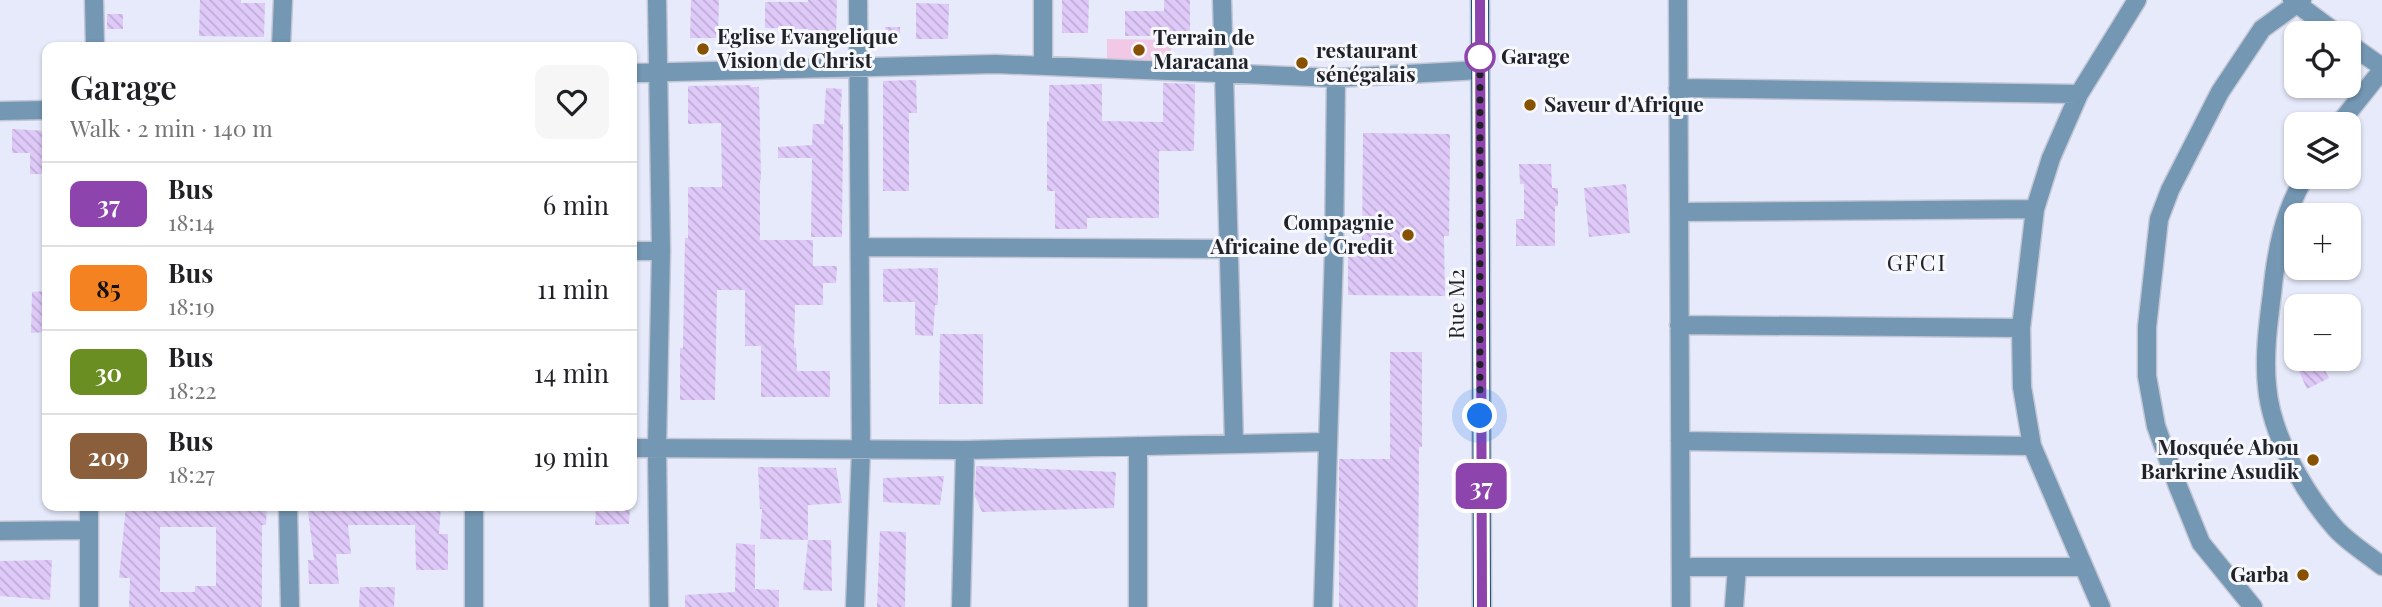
<!DOCTYPE html>
<meta charset="utf-8">
<style>
:root{--surface:#fff;--page:#f6f6f6;--text:#202124;--muted:#757577;--line:#e0e0e0}
body{margin:0;font-family:"Playfair Display",serif;background:var(--page);color:var(--text);height:100vh;display:flex;flex-direction:column;font-size:26px;white-space:nowrap}
*{box-sizing:border-box;margin:0}
p{font-size:23px;color:var(--muted)}
.icon{flex:none;width:38px;height:38px;fill:none;stroke:currentColor;stroke-width:2;stroke-linecap:round;stroke-linejoin:round}
.map{position:relative;flex:1;overflow:hidden}
.side{position:absolute;left:42px;top:42px;width:595px;height:469px;display:flex;flex-direction:column;background:var(--surface);border-radius:14px;box-shadow:0 2px 5px #0004}
.side>*{flex:none}
.badge{padding:0 14px;border-radius:10px;font-size:24px;line-height:46px}
.buttons{position:absolute;left:2284px;top:21px;display:grid;gap:14px}
.buttons a{display:grid;place-items:center;width:77px;height:77px;border-radius:14px;background:var(--surface);box-shadow:0 2px 5px #0004;font-size:35px}
.you{position:absolute;width:35px;height:35px;margin:-18px;border:5px solid #fff;border-radius:50%;background:#1a73e8;box-shadow:0 0 0 10px #1a73e833}
.map>.badge{position:absolute;translate:-50% -50%;box-shadow:0 0 0 4px #fff}
.round{display:grid;place-items:center;flex:none;width:74px;height:74px;border-radius:14px;background:var(--page)}
.headline{display:flex;align-items:center;justify-content:space-between;height:119px;padding:0 28px}
h1{font-size:33px;font-weight:600;line-height:52px}
ul{padding:0;list-style:none}
li{display:flex;align-items:center;gap:21px;height:84px;padding:0 28px;border-top:2px solid var(--line)}
li div{flex:1}
li b{display:block;font-size:26px}
li em{font-style:normal}
li .badge{min-width:77px;font-weight:700;text-align:center}
.map>svg:first-child{display:block}
</style>
<div class="map">
<svg width="2382" height="607" viewBox="0 0 2382 607">
<defs>
<pattern id="building-back-hatch" width="6" height="6" patternUnits="userSpaceOnUse" patternTransform="scale(1.75)"><rect width="6" height="6" fill="#dec9f8"/><path d="M-1 5l2 2M0 0l6 6M5-1l2 2" fill="none" stroke="#beacd5"/></pattern>
</defs>
<rect width="100%" height="100%" fill="#e6eafa"/>
<!-- grass -->
<path fill="#f1c8e6" d="M1107,39L1171,40V60L1107,59Z"/>
<!-- building -->
<path fill="url(#building-back-hatch)" fill-rule="evenodd" d="M200,0H241V3H265L264,37L199,36Z
M691,0H719L718,38H690Z
M808,0H837L836,35L808,34V29L765,28V2H808Z
M1062,0H1089L1088,33H1062Z
M1164,0H1190V36H1125V11H1164Z
M916,3L949,4L948,39H916Z
M107,14H123V29H107Z
M885,27H900V42H885Z
M916,80L917,113H909V191H883V81Z
M1163,83L1195,84L1194,151H1159V218H1087V229H1055V191H1047V121H1049V85L1102,84V121L1163,122Z
M751,85L750,87H759L761,180H760V240H813V266H837L836,283H823V305H795L794,348H796L797,371H830V397H761V346H745V290H717L715,400H680V348H683L685,238H688V187H722L721,123L688,124V86Z
M826,88L842,89L840,124H843L842,237H811L812,158H778V147L812,145L813,124H824Z
M12,129L47,131V174H30V153H12Z
M1363,133L1450,134L1449,236H1444L1445,296L1348,295V243H1362Z
M1519,164H1551L1552,188H1558V206H1555V246H1516V219H1524V184H1520Z
M1626,184L1630,233L1589,237L1584,188Z
M938,268V305H935L933,336L915,335V302H883V269Z
M47,291V332L31,333L32,292Z
M940,334H983V404H939Z
M1390,352H1422V447H1419L1418,607H1339V459H1390Z
M2319,359L2329,378L2307,389L2298,369Z
M976,466L1116,472L1114,508L982,512L975,496Z
M758,467L836,468L842,503L808,505V540L760,539L762,509H760Z
M944,476L940,505L883,502V478Z
M126,506H267L266,525H262V607H129L130,578H119ZM160,527H216V586H195V592H160Z
M368,506H441L439,534H448V570H416L415,525H348L351,554H336L339,584H309L308,560H314L308,511L367,509Z
M596,506H630L629,524L595,525Z
M880,531L906,532L905,607H877Z
M808,540H831L832,591L803,590Z
M736,543L755,545V589L779,590V607H685V595L735,592Z
M52,560L50,600L0,596V561Z
M360,587H395L394,607H359Z"/>
<g fill="none" stroke-linecap="round" stroke-linejoin="round">
<defs>
<path id="minor" d="M94,0L95,47
M657,0L661,251L657,448L659,607
M1043,0V65
M1222,0L1234,443
M1678,0L1681,607
M2292,0L2336,33
M2348,43L2382,67
M281,47L283,0
M632,73L996,64L1336,78L1480,70
M1678,88L2079,94
M0,111L47,110
M2339,124L2382,70
M2305,177C2283,213 2276,253 2272,294C2268,325 2264,355 2267,386C2271,435 2304,493 2336,529C2349,543 2367,554 2382,566
M1679,212L2035,209
M860,247L1229,249
M632,251H661
M1679,325L2021,328
M1680,441L2032,446
M632,448L965,450L1326,442
M89,506V607
M288,506L290,607
M474,506V607
M0,531L88,530
M1681,567H2083
M855,607L861,450L858,0
M961,607L965,450
M1138,607V446
M1323,607L1334,250L1336,78
M1734,607L1737,567
M2101,607L2032,446L2022,387L2021,328L2035,209L2051,158L2079,94L2137,0
M2253,607L2201,543L2177,484L2156,426L2147,376V327L2159,219L2170,190L2220,92L2262,29L2302,0"/>
<path id="major" d="M1480,0L1482,607"/>
</defs>
<!-- minor casing -->
<use href="#minor" stroke="#c3c6d4" stroke-width="21"/>
<!-- major casing -->
<use href="#major" stroke="#c3c6d4" stroke-width="21"/>
<!-- minor -->
<use href="#minor" stroke="#7497b3" stroke-width="18"/>
<!-- major -->
<use href="#major" stroke="#174f76" stroke-width="18"/>
</g>
<g fill="none" stroke-linecap="round" stroke-linejoin="round">
<defs>
<path id="line" d="M1480,0L1482,607"/>
</defs>
<!-- line casing -->
<use href="#line" stroke="#fff" stroke-width="16"/>
<!-- line -->
<use href="#line" stroke="#8e44ad" stroke-width="10"/>
<!-- walk -->
<path stroke="#212228" stroke-width="7" stroke-dasharray="0 12.6" d="M1480,57V47V416"/>
</g>
<!-- markers -->
<g fill="#875200" stroke="#f6f8fe" stroke-width="2.5">
<circle cx="703" cy="49" r="7"/>
<circle cx="1139" cy="50" r="7"/>
<circle cx="1302" cy="63" r="7"/>
<circle cx="1530" cy="105" r="7"/>
<circle cx="1408" cy="235" r="7"/>
<circle cx="2313" cy="460" r="7"/>
<circle cx="2303" cy="575" r="7"/>
</g>
<circle fill="#fff" stroke="#8e44ad" stroke-width="3.5" cx="1480" cy="57" r="14"/>
<g text-anchor="middle" stroke-width="6" stroke-linejoin="round" paint-order="stroke">
<!-- poi labels -->
<g font-size="21" font-weight="bold" fill="#212228" stroke="#f6f8fe" text-anchor="start">
<text x="717" y="44">Eglise Evangelique<tspan x="717" dy="24">Vision de Christ</tspan></text>
<text x="1153" y="45">Terrain de<tspan x="1153" dy="24">Maracana</tspan></text>
<text x="1316" y="58">restaurant<tspan x="1316" dy="24">sénégalais</tspan></text>
<text x="1544" y="112">Saveur d'Afrique</text>
<text x="1394" y="230" text-anchor="end">Compagnie<tspan x="1394" dy="24">Africaine de Credit</tspan></text>
<text x="2299" y="455" text-anchor="end">Mosquée Abou<tspan x="2299" dy="24">Barkrine Asudik</tspan></text>
<text x="2289" y="582" text-anchor="end">Garba</text>
</g>
<!-- stop labels -->
<g font-size="21" font-weight="bold" fill="#212228" stroke="#f6f8fe" text-anchor="start">
<text x="1501" y="64">Garage</text>
</g>
<!-- street labels -->
<g font-size="21" fill="#212228" stroke="#f6f8fe">
<text transform="translate(1457 304) rotate(-90)" y="7">Rue M2</text>
</g>
<!-- neighbourhood labels -->
<g font-size="23" letter-spacing="2" fill="#212228" stroke="#f6f8fe">
<text x="1917" y="271">GFCI</text>
</g>
</g>
</svg>
<div class="buttons">
<a><svg class="icon" aria-label="locate" viewBox="0 0 24 24"><circle cx="12" cy="12" r="6"/><path d="M12 2v4M12 18v4M2 12h4M18 12h4"/></svg></a>
<a><svg class="icon" aria-label="layers" viewBox="0 0 24 24"><path d="M12 4l9 5-9 5-9-5zM3 14l9 5 9-5"/></svg></a>
<a>+</a>
<a>−</a>
</div>
<div class="you" style="left:1480px;top:416px"></div>
<b class="badge" style="left:1481px;top:486px;background:#8e44ad;color:#fff">37</b>
<section class="side">
<div class="headline"><div><h1>Garage</h1><p>Walk · 2 min · 140 m</p></div><a class="round"><svg class="icon" aria-label="heart" viewBox="0 0 24 24"><path d="M12 20l-8-8c-3-5 5-10 8-4 3-6 11-1 8 4z"/></svg></a></div>
<ul>
<li><span class="badge" style="background:#8e44ad;color:#fff">37</span><div><b>Bus</b><p>18:14</p></div><em>6 min</em></li>
<li><span class="badge" style="background:#f58220;color:#111">85</span><div><b>Bus</b><p>18:19</p></div><em>11 min</em></li>
<li><span class="badge" style="background:#6b8e23;color:#fff">30</span><div><b>Bus</b><p>18:22</p></div><em>14 min</em></li>
<li><span class="badge" style="background:#8b5e3c;color:#fff">209</span><div><b>Bus</b><p>18:27</p></div><em>19 min</em></li>
</ul>
</section>
</div>
